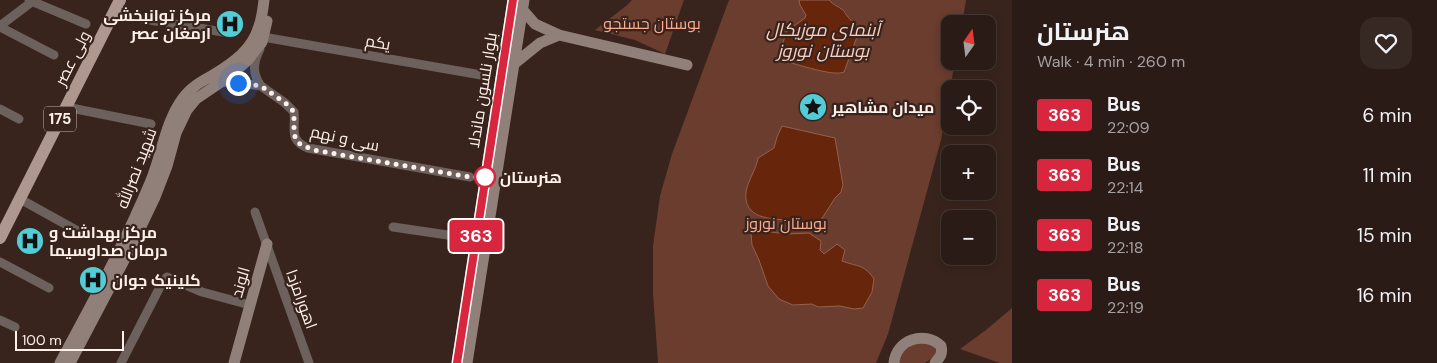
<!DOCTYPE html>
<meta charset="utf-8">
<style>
:root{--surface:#2a1b16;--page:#362823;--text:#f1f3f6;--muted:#a5a1a1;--line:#463935}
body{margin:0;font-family:"DM Sans",Cairo,sans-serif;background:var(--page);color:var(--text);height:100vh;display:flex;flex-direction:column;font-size:19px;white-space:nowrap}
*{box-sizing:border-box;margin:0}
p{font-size:16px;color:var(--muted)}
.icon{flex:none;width:28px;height:28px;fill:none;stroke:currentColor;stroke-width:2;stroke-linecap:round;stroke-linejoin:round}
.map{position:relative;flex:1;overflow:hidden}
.panel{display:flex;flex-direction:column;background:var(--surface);width:425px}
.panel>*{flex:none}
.badge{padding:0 10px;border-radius:4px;font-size:18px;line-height:32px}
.needle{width:32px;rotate:14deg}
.buttons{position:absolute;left:941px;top:15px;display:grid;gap:10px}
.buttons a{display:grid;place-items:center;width:55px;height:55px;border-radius:10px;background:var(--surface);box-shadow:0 2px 8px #0003,0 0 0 1px var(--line);font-size:25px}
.scale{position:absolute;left:15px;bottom:12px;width:109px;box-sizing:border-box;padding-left:5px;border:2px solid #fef0eb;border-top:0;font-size:14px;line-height:18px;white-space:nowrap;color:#fef0eb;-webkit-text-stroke:4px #38241d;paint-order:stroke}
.you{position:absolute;width:25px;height:25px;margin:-12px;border:4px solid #fff;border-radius:50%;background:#1a73e8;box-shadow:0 0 0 8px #1a73e833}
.map>.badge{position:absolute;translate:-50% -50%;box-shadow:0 0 0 2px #fff}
.round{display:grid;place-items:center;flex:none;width:52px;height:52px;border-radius:15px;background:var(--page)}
.head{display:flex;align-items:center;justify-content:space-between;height:85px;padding:0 25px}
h1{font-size:24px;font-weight:700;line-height:38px}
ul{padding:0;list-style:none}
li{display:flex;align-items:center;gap:15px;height:60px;padding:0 25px}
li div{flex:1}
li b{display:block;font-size:19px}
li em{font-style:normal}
li .badge{min-width:55px;font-weight:700;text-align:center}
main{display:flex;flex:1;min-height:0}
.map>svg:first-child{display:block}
</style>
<main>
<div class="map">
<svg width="1012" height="363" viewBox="0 0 1012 363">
<rect width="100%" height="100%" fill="#38241d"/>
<!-- green -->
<path fill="#6a3d2e" d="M632,0H684L665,54L635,40L595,30L626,6Z
M729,0H966L962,24H950V61H955L941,140L888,334L876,363H658L653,294V246L660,196L672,154Z
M1012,308V363H1000L960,349L986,330Z
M918,341L935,345L937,355L925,363H899L902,352Z"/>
<!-- water -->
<path fill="#67250b" stroke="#94624e" d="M799,0H829C833,5 838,6 843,10C844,11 847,16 848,17C853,24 859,24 858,34L844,72C834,77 797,64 784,61L781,59V48L787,31L805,18L806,15L800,5Z
M782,126L835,138L843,185L841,192L835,198L821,220C808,223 802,221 789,220C771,219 743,219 746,192C748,180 756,170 758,158L774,148L777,137Z
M755,230L787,234L809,233L821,241L820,250L824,254L837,244L845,250L842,261C858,267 864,264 874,279L872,292L863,308L854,309L840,306L818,307L812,304L793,305L779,299L768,286L759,260L752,245L751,233Z"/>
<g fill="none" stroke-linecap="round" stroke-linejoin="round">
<!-- street -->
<path stroke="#6c615d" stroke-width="9" d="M29,0L86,24
M113,14L229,33
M0,26L33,1
M0,27L54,55
M263,37L487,76
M260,49C253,63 252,73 261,86
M221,82L247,84L261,86L285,103L294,112C296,129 288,140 308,148L470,177
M66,107L151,124
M0,109L19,119
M20,199L85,235
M255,212L309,363
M393,227L475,239
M0,262L49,288
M0,320L15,327
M121,363L162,283L167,277L202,292L250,305"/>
<!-- secondary -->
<path stroke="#917f79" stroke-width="11" d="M522,9L535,24L559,35L687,65
M514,64L540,43L559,35
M60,363C92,304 124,245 150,183C162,155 165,122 183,98C191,87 202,81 213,75C233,63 252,50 259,26C262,18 263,9 264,0
M70,363L130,249L155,197L167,166L176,133L187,110L196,99L230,76L247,61L262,42L267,21
M234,363L267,244
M457,363L513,0
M467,363L524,0
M894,363C896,340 924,330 941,346C943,354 940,357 935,363"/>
<!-- primary -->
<path stroke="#ae978f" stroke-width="12" d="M0,238L120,0"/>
</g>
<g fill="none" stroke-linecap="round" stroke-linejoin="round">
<defs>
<path id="line" d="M457,363L513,0"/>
</defs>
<!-- line casing -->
<use href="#line" stroke="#fff" stroke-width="11"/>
<!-- line -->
<use href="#line" stroke="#d7263d" stroke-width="8"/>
<!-- walk -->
<path stroke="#fef0eb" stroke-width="5" stroke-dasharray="0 9" d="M238,83L261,86L288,105L294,112V133L296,140L300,144L313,150L470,177H485"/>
</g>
<!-- icons -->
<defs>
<symbol id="hospital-disc" viewBox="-11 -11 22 22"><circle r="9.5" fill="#52ccd6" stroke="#38241d"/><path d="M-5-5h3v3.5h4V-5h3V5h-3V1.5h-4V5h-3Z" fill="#111"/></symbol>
<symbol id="sight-disc" viewBox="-11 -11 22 22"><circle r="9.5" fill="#52ccd6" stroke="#38241d"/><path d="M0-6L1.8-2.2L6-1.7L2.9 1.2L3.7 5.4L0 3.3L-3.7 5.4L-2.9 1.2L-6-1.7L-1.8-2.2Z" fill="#111"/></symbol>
</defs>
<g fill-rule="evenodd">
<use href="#hospital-disc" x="214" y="8" width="32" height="32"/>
<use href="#sight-disc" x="797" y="91" width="32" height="32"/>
<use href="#hospital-disc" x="14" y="225" width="32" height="32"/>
<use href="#hospital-disc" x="77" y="264" width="32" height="32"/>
</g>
<!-- markers -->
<circle fill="#fff" stroke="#d7263d" stroke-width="2.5" cx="485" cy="177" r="10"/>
<g text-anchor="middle" stroke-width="4.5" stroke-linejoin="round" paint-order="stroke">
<!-- shield labels -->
<rect fill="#38241d" stroke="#c3b3ad" stroke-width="1" x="44" y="106.5" width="32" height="25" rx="4"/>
<g font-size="15" font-weight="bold" fill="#fef0eb">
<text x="60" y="124">175</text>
</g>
<!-- poi labels -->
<g font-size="16" font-weight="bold" fill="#fef0eb" stroke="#38241d" text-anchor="start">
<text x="211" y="21" text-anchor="end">مرکز توانبخشی<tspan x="211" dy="18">ارمغان عصر</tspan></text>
<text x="832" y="113">میدان مشاهیر</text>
<text x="49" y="238">مرکز بهداشت و<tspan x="49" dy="18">درمان صداوسیما</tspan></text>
<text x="112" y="286">کلینیک جوان</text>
</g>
<!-- park labels -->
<g font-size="16" fill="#fcaa8e" stroke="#38241d">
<text x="652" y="29">بوستان جستجو</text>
<text x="786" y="229">بوستان نوروز</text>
</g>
<!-- street labels -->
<g font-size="16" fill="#fef0eb" stroke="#38241d">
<text transform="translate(378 42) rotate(10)" y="6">یکم</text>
<text transform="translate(72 58) rotate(-63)" y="6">ولی عصر</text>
<text transform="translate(482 90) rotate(-81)" y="6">بلوار نلسون ماندلا</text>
<text transform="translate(345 138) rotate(12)" y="6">سی و نهم</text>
<text transform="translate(136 168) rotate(-69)" y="6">شهید نصرالله</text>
<text transform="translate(240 282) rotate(-74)" y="6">الوند</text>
<text transform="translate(302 299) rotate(70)" y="6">اهورامزدا</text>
</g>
<!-- stop labels -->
<g font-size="16" font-weight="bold" fill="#fef0eb" stroke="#38241d" text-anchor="start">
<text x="500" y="183">هنرستان</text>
</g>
<!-- water labels -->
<g font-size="18" font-style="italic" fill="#f9cec0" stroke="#38241d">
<text x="823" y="36">آبنمای موزیکال<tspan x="823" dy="21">بوستان نوروز</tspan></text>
</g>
</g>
</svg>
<div class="buttons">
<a><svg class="needle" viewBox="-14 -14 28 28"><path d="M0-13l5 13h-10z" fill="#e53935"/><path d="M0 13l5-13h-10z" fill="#a5a1a1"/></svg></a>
<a><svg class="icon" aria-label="locate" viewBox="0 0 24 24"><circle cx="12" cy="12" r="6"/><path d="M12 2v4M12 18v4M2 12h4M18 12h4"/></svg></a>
<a>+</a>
<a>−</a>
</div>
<div class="scale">100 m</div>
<div class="you" style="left:238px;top:83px"></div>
<b class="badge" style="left:476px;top:236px;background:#d7263d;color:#fff">363</b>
</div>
<section class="panel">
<div class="head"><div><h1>هنرستان</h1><p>Walk · 4 min · 260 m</p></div><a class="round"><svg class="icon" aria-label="heart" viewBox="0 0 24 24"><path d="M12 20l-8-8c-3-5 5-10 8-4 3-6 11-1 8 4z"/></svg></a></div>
<ul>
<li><span class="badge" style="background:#d7263d;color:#fff">363</span><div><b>Bus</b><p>22:09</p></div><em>6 min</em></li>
<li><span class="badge" style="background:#d7263d;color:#fff">363</span><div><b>Bus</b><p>22:14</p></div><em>11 min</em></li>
<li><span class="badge" style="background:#d7263d;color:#fff">363</span><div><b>Bus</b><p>22:18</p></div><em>15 min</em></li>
<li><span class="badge" style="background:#d7263d;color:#fff">363</span><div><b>Bus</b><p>22:19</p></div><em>16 min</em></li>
</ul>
</section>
</main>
